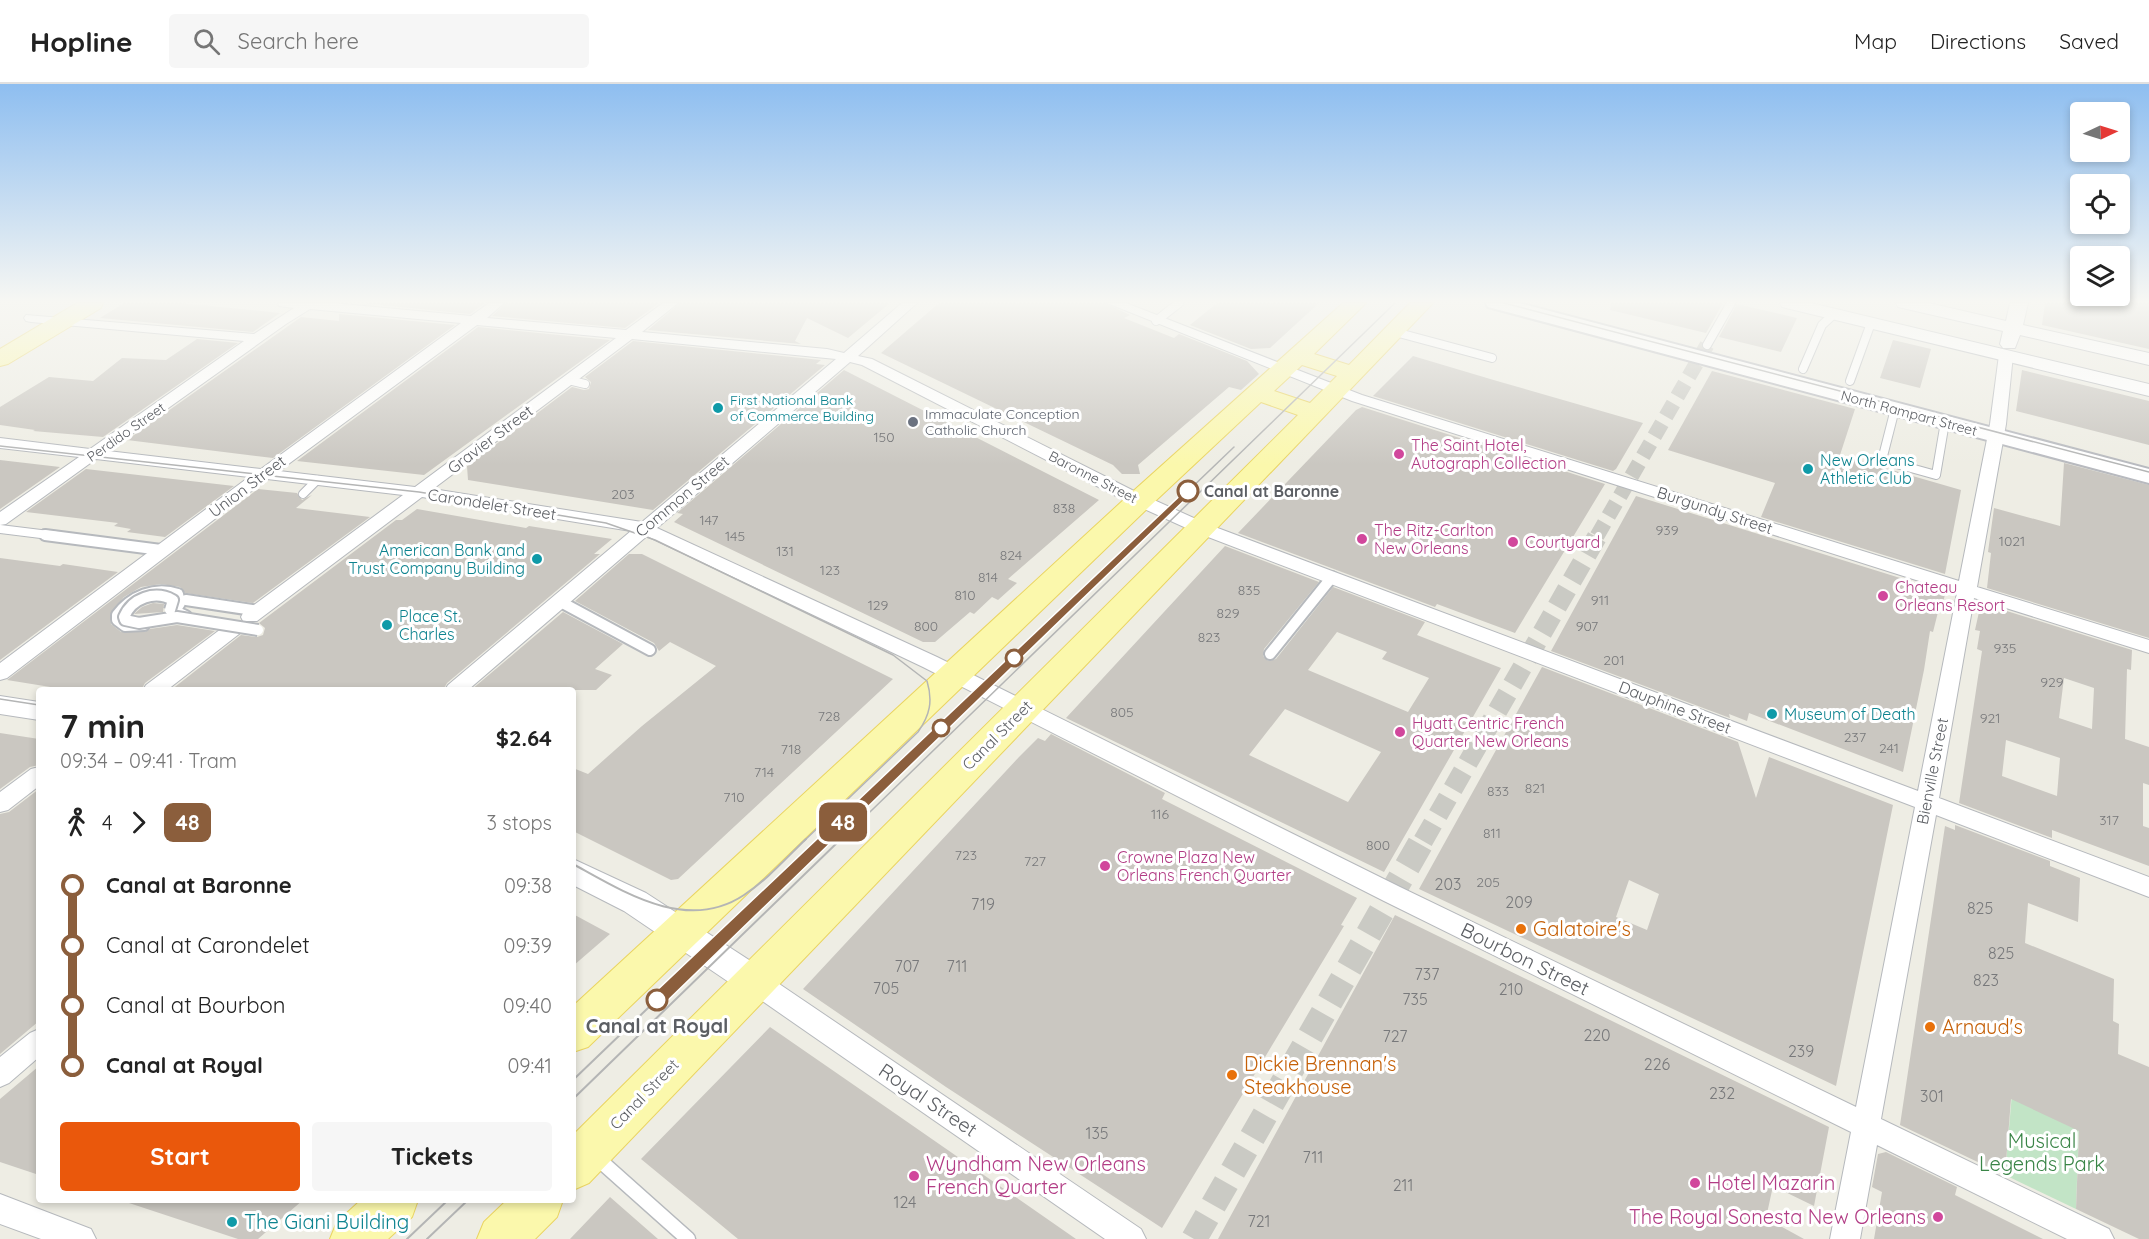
<!DOCTYPE html>
<meta charset="utf-8">
<style>
:root{--surface:#fff;--page:#f6f6f6;--text:#222;--muted:#767676;--line:#e0e0e0;--accent:#ea580c}
body{margin:0;font-family:Quicksand,sans-serif;background:var(--page);color:var(--text);height:100vh;display:flex;flex-direction:column;font-size:22px;white-space:nowrap}
*{box-sizing:border-box;margin:0}
p{font-size:20px;color:var(--muted)}
.icon{flex:none;width:33px;height:33px;fill:none;stroke:currentColor;stroke-width:2;stroke-linecap:round;stroke-linejoin:round}
.map{position:relative;flex:1;overflow:hidden}
.panel{position:absolute;left:36px;top:603px;width:540px;height:516px;display:flex;flex-direction:column;background:var(--surface);border-radius:6px;box-shadow:0 3px 9px #0003}
.panel>*{flex:none}
.badge{padding:0 12px;border-radius:9px;font-size:21px;line-height:39px}
.needle{width:39px;rotate:86deg}
.controls{position:absolute;left:2070px;top:18px;display:grid;gap:12px}
.controls a{display:grid;place-items:center;width:60px;height:60px;border-radius:6px;background:var(--surface);box-shadow:0 3px 9px #0003;font-size:30px}
.map>.badge{position:absolute;translate:-50% -50%;box-shadow:0 0 0 3px #fff}
.legs{display:flex;align-items:center;gap:9px;height:66px;padding:0 24px;font-size:20px}
.legs p{margin-inline-start:auto}
.head{display:flex;align-items:center;justify-content:space-between;height:102px;padding:0 24px}
h1{font-size:33px;font-weight:700;line-height:45px}
.button{display:flex;gap:12px;margin-top:auto;padding:12px 24px}
.button a{flex:1;height:69px;border-radius:6px;background:var(--accent);color:#fff;font-size:24px;font-weight:700;line-height:69px;text-align:center}
.button a+a{background:var(--page);color:var(--text)}
ul{padding:0 24px;list-style:none}
li{display:flex;align-items:center;gap:21px;height:60px;font-size:22px}
li i{display:grid;place-items:center;width:9px;height:100%;margin:0 8px;background:currentColor}
li i::after{content:'';width:15px;height:15px;margin:-8px;border:4px solid;border-radius:50%;background:var(--surface)}
li p{margin-inline-start:auto}
li:first-child i{background:linear-gradient(#0000 50%,currentColor 0)}
li:last-child i{background:linear-gradient(currentColor 50%,#0000 0)}
header{display:flex;align-items:center;gap:36px;box-sizing:border-box;height:84px;padding:0 30px;background:var(--surface);border-bottom:2px solid var(--line)}
header strong{font-size:28px}
nav{display:flex;gap:33px;margin-inline-start:auto;font-size:21px}
.search{width:420px;height:54px;background:var(--page);display:flex;align-items:center;gap:15px;box-sizing:border-box;padding:0 21px;border-radius:6px;color:var(--muted);font-size:22px}
.map>svg:first-child{display:block}
</style>
<header>
<strong>Hopline</strong>
<div class="search"><svg class="icon" aria-label="search" viewBox="0 0 24 24"><circle cx="10" cy="10" r="6"/><path d="M15 15l6 6"/></svg>Search here</div>
<nav><a>Map</a><a>Directions</a><a>Saved</a></nav>
</header>
<div class="map">
<svg width="2149" height="1155" viewBox="0 0 2149 1155">
<rect width="100%" height="100%" fill="#eeede4"/>
<!-- green -->
<path fill="#c2e4c6" d="M2017,951L2081,979L2076,1125L2005,1091Z"/>
<!-- building -->
<path fill="#cac7c1" fill-rule="evenodd" d="M124,219H181L280,229L253,248L100,234Z
M361,219H485L470,230Z
M506,219H659L625,244L492,232Z
M680,219H890L848,254L807,234L795,257L801,260L648,246Z
M939,219H1105L1130,231L1124,234L1174,254L1179,250L1247,277L1259,290L1241,306L1229,303L1138,381L1140,390H1122L1113,381L881,269Z
M1217,219H1319L1270,264L1251,265L1190,241Z
M1611,219H1723L1706,249L1610,226Z
M2045,219H2149V265L2042,241Z
M1737,220L1797,234L1781,268L1719,253Z
M339,230L455,241L273,374L127,356L301,233L339,237Z
M478,243L610,256L424,391L297,377Z
M197,255L238,259L103,353L33,347L35,346L0,341V323L49,293L93,297L122,274L166,276Z
M1893,256L1931,265L1920,304L1880,294Z
M633,257L821,276L816,280L825,281L653,426L468,396L467,382L572,303L584,306L589,305L591,298L585,293Z
M1413,272L1497,297L1643,339L1616,385L1613,387L1373,312Z
M844,286L1099,416L1008,495L1017,499L998,516L992,513L974,530L970,528L935,558H923L674,438L683,430L677,429Z
M2022,286L2149,317V361L2016,327Z
M1712,287L1855,325L1840,371L1961,406L1945,490L1761,433L1775,399L1668,366Z
M1362,323L1605,400L1515,549L1437,520L1435,523L1238,449L1356,326Z
M0,376L60,383L0,425Z
M2064,379L2149,401V554L1987,504L1991,469L1988,468L1994,424L2060,442Z
M86,385L234,402L165,453L127,448L131,445L114,442L118,439L26,428Z
M258,405L297,409L302,416L312,411L296,424L370,433L253,519L185,509L180,503L161,500L141,503L124,513L110,531L111,540L121,548H144L150,545L177,541L215,547L145,599L141,606H69L7,596Z
M1636,412L1942,507L1945,510L1941,529L1938,528L1933,548L1930,547L1924,586L1903,688L1749,629L1747,637L1729,630L1730,634L1551,567Z
M417,425L526,444L529,442L612,455L594,470H600L447,599L443,606H171L241,551L257,553L263,551L265,544L259,539L396,436H402Z
M1225,462L1319,498L1264,565L1263,572L1268,577L1276,575L1333,503L1425,538L1417,551L1501,584L1384,788L1066,634ZM1337,548L1387,568L1382,575L1429,594L1408,628L1308,586ZM1285,625L1381,668L1348,718L1249,671Z
M629,470H642L893,595L678,795L671,796L573,747V684L588,690L642,642L716,582L670,558L659,567L654,559L575,517Z
M0,474L60,482L63,480L118,488L0,576Z
M153,519L164,520L163,528L134,530L142,523Z
M1981,519L2132,566L2131,586L2127,585L2125,655L2149,663V701L2143,699V742L2149,744V782L2052,746V754L1959,719L1982,567L1977,565L1980,547L1975,546ZM2064,594L2094,604L2092,645L2059,634ZM2006,656L2060,674L2057,712L2002,692Z
M563,528L623,560L595,585L612,591L596,606H471Z
M1542,583L1738,658L1756,714L1769,673L1893,721L1836,1002L1419,805ZM1629,796L1659,810L1647,846L1616,833Z
M0,649L39,655V681L30,683L0,705Z
M1051,650L1165,709L1162,715L1357,814L1341,841L1344,842L1162,1144L946,1003L803,905L1019,673L1038,654L1045,657Z
M39,705V937L0,970V730L9,728Z
M1955,741L2050,777V782L2080,794L2078,838L2028,819L2025,859L2114,895L2113,937L2119,940L2118,970L2149,983V1155H2139L2076,1125L2079,1047L2011,1015L2005,1091L1900,1041L1945,742L1955,746Z
M573,830L610,850L573,882Z
M1395,831L1829,1043L1814,1122L1773,1102L1766,1134L1804,1155H1218Z
M770,943L893,1028L1076,1155H738L641,1075Z
M39,982V1091L0,1078V1015Z
M1886,1068L1957,1103L1955,1111L2043,1155H1874L1882,1108L1872,1103L1878,1070Z
M610,1113L658,1155H570Z
M130,1116H303L258,1155H238L129,1119Z"/>
<g fill="none" stroke-linecap="round" stroke-linejoin="round">
<!-- minor-tunnel-far2 -->
<path stroke="#cacac4" stroke-width="15" stroke-dasharray="15 8" stroke-linecap="butt" d="M1597,452L1707,261"/>
<!-- minor-tunnel-far1 -->
<path stroke="#cacac4" stroke-width="20" stroke-dasharray="20 10" stroke-linecap="butt" d="M1423,757L1598,451"/>
<!-- minor-tunnel -->
<path stroke="#cacac4" stroke-width="26" stroke-dasharray="26 13" stroke-linecap="butt" d="M1194,1155L1423,755"/>
<defs>
<path id="service-far2" d="M1156,237L1179,219
M1395,248L1492,274
M1707,261L1731,219
M1803,285L1822,241L1834,230
M568,296L585,300
M1850,297L1871,239
M1895,325L1882,376L1936,391L1945,338
M303,410L317,396
M0,445L57,452"/>
<path id="service-far1" d="M45,451L161,466
M186,516L259,527
M559,517L650,566
M144,541L125,542L117,536V531C131,512 155,502 178,510L180,519L175,527L186,532
M1270,570L1332,493"/>
<path id="service" d="M596,1073L688,1155"/>
<path id="minor" d="M278,219H332L471,232L489,219H504L487,234L626,246L663,219H678L642,248L827,265L844,269L902,219H917L858,272L872,275L1132,406L1207,440L1918,707L1957,509L1352,317L1107,219H1126L1362,311L1959,497L1990,340L1999,271L2001,268H2011L2013,271L2006,340L1977,503L2149,556V569L1974,514L1939,714L2149,793V813L1936,731L1881,1035L2109,1145L2114,1155H2067L1877,1061L1860,1155H1830L1851,1048L1384,817L923,583L647,452L468,606H445L448,601L631,447L422,413L257,537H243L241,533L243,529L403,411L267,395L7,594L0,596V579L249,393L96,375L6,440L0,441V428L79,373L0,364V354L90,365L244,257L31,238L26,237L24,234L26,231L254,250L294,224L279,222ZM310,225L461,239L261,385L108,367L286,240ZM477,241L616,254L415,403L279,387ZM632,255L836,275L642,438L433,405ZM850,278L862,281L1120,414L1195,448L1915,723L1856,1023L1400,803L937,573L657,444Z
M232,540L239,542L241,546L239,550L167,606H143L146,601L225,542Z
M39,683V702L8,726L0,728V708L31,685Z
M754,886L763,889L1141,1145L1146,1155H1105L745,905L741,897L745,889Z
M39,945V973L9,999L0,1003V973L30,949Z
M0,1110L91,1145L96,1155H41L0,1140Z"/>
<path id="tertiary" d="M1780,219H1811L2149,300V312L1782,223Z
M1896,219H1929L2006,237L2010,219H2028L2023,241L2149,269V281L2020,251L2015,264H2003L2000,260L2003,247L1898,223Z
M0,612L39,618V636L0,630Z
M573,775L646,809L766,887L770,897L766,907L754,911L742,907L624,827L573,801Z"/>
<path id="secondary" d="M1486,219H1519L2149,385V399L1488,223Z"/>
<path id="primary" d="M77,219H103L101,224L8,280L0,282V265Z
M1343,219H1366L1314,270L1349,281L1410,219H1433L589,1099L573,1106V1051L1298,331L1261,318L1150,422L588,963L573,968V922L1130,410ZM1302,281L1337,292L1310,319L1274,307Z
M361,1116H418L412,1133L388,1155H330L337,1138Z
M507,1116H563L557,1133L535,1155H477L484,1138Z"/>
</defs>
<!-- service-far2 casing -->
<use href="#service-far2" stroke="#b6b9bd" stroke-width="10"/>
<!-- service-far1 casing -->
<use href="#service-far1" stroke="#b6b9bd" stroke-width="14"/>
<!-- service casing -->
<use href="#service" stroke="#b6b9bd" stroke-width="17"/>
<!-- minor casing -->
<use href="#minor" stroke="#b6b9bd" stroke-width="2"/>
<!-- tertiary casing -->
<use href="#tertiary" stroke="#b6b9bd" stroke-width="2"/>
<!-- secondary casing -->
<use href="#secondary" stroke="#b8babf" stroke-width="4"/>
<!-- primary casing -->
<use href="#primary" stroke="#ead461" stroke-width="2"/>
<!-- service-far2 -->
<use href="#service-far2" stroke="#fff" stroke-width="8"/>
<!-- service-far1 -->
<use href="#service-far1" stroke="#fff" stroke-width="10"/>
<!-- service -->
<use href="#service" stroke="#fff" stroke-width="14"/>
<!-- minor -->
<use href="#minor" fill="#fff" fill-rule="evenodd"/>
<!-- tertiary -->
<use href="#tertiary" fill="#fff" fill-rule="evenodd"/>
<!-- secondary -->
<use href="#secondary" fill="#fff" fill-rule="evenodd"/>
<!-- primary -->
<use href="#primary" fill="#fbf8ac" fill-rule="evenodd"/>
<!-- tram-far1 -->
<path stroke="#b4b5b5" stroke-width="1.5" d="M1504,219L2149,388
M0,362L419,408L606,439L655,456L893,571L927,597C933,617 930,631 918,648L804,757
M0,615L39,621
M823,757L1234,363
M840,757L1395,219"/>
<!-- tram -->
<path stroke="#b4b5b5" stroke-width="2" d="M573,780C624,808 687,849 744,811C767,796 786,774 806,755
M573,996L824,755
M573,1015L841,755
M407,1155L448,1116
M427,1155L468,1116"/>
<defs>
<path id="service-bridge" d="M170,526L173,516C155,506 132,514 124,533L125,536L139,539L177,533L258,546"/>
</defs>
<!-- service-bridge casing -->
<use href="#service-bridge" stroke="#b6b9bd" stroke-width="14" stroke-linecap="butt"/>
<!-- service-bridge -->
<use href="#service-bridge" stroke="#fff" stroke-width="10"/>
</g>
<!-- sky -->
<linearGradient id="sky" x2="0" y2="1"><stop stop-color="#8ebef0"/><stop offset="0.57" stop-color="#f7f7f3"/><stop offset="1" stop-color="#f7f7f3" stop-opacity="0"/></linearGradient>
<rect width="2149" height="381" fill="url(#sky)"/>
<!-- line-1 -->
<path fill="#8b5e3c" stroke="#fff" stroke-width="1.5" d="M1188,404L1192,405V409L663,921L657,923L652,921L650,916L652,911Z"/>
<!-- markers -->
<g fill="#0f9aa8" stroke="#fff" stroke-width="2">
<circle cx="718" cy="324" r="6"/>
<circle cx="1808" cy="385" r="6"/>
<circle cx="537" cy="475" r="6"/>
<circle cx="387" cy="541" r="6"/>
<circle cx="1772" cy="630" r="6"/>
<circle cx="232" cy="1138" r="6"/>
</g>
<circle fill="#6b7280" stroke="#fff" stroke-width="2" cx="913" cy="338" r="6"/>
<g fill="#d1479c" stroke="#fff" stroke-width="2">
<circle cx="1399" cy="370" r="6"/>
<circle cx="1362" cy="455" r="6"/>
<circle cx="1513" cy="458" r="6"/>
<circle cx="1883" cy="512" r="6"/>
<circle cx="1400" cy="648" r="6"/>
<circle cx="1105" cy="782" r="6"/>
<circle cx="914" cy="1092" r="6"/>
<circle cx="1695" cy="1099" r="6"/>
<circle cx="1938" cy="1133" r="6"/>
</g>
<g fill="#fff" stroke="#8b5e3c" stroke-width="3">
<circle cx="1188" cy="407" r="10"/>
<circle cx="1014" cy="574" r="8"/>
<circle cx="941" cy="644" r="8"/>
<circle cx="657" cy="916" r="10"/>
</g>
<g fill="#e8710a" stroke="#fff" stroke-width="2">
<circle cx="1521" cy="845" r="6"/>
<circle cx="1930" cy="943" r="6"/>
<circle cx="1232" cy="991" r="6"/>
</g>
<g text-anchor="middle" stroke-width="6" stroke-linejoin="round" paint-order="stroke">
<!-- far-culture labels -->
<g font-size="14" fill="#0d838f" stroke="#fff" text-anchor="start">
<text x="730" y="321">First National Bank<tspan x="730" dy="16">of Commerce Building</tspan></text>
</g>
<!-- far-street labels -->
<g font-size="14" fill="#5c5f64" stroke="#fff">
<text transform="translate(1909 329) rotate(15)" y="5">North Rampart Street</text>
<text transform="translate(126 348) rotate(-35)" y="5">Perdido Street</text>
<text transform="translate(1093 393) rotate(27)" y="5">Baronne Street</text>
</g>
<!-- far-worship labels -->
<g font-size="14" fill="#5b616d" stroke="#fff" text-anchor="start">
<text x="925" y="335">Immaculate Conception<tspan x="925" dy="16">Catholic Church</tspan></text>
</g>
<!-- number labels -->
<g font-size="14" fill="#78797b">
<text x="884" y="358">150</text>
<text x="623" y="415">203</text>
<text x="1064" y="429">838</text>
<text x="709" y="441">147</text>
<text x="1667" y="451">939</text>
<text x="735" y="457">145</text>
<text x="2012" y="462">1021</text>
<text x="785" y="472">131</text>
<text x="1011" y="476">824</text>
<text x="830" y="491">123</text>
<text x="988" y="498">814</text>
<text x="1249" y="511">835</text>
<text x="965" y="516">810</text>
<text x="1600" y="521">911</text>
<text x="878" y="526">129</text>
<text x="1228" y="534">829</text>
<text x="926" y="547">800</text>
<text x="1587" y="547">907</text>
<text x="1209" y="558">823</text>
<text x="2005" y="569">935</text>
<text x="1614" y="581">201</text>
<text x="2052" y="603">929</text>
<text x="1122" y="633">805</text>
<text x="829" y="637">728</text>
<text x="1990" y="639">921</text>
<text x="1855" y="658">237</text>
<text x="1889" y="669">241</text>
<text x="791" y="670">718</text>
<text x="764" y="693">714</text>
<text x="1535" y="709">821</text>
<text x="1498" y="712">833</text>
<text x="734" y="718">710</text>
<text x="1160" y="735">116</text>
<text x="2109" y="741">317</text>
<text x="1492" y="754">811</text>
<text x="1378" y="766">800</text>
<text x="966" y="776">723</text>
<text x="1035" y="782">727</text>
<text x="1488" y="803">205</text>
</g>
<!-- street labels -->
<g font-size="16" fill="#5c5f64" stroke="#fff">
<text transform="translate(490 355) rotate(-37)" y="6">Gravier Street</text>
<text transform="translate(247 402) rotate(-37)" y="6">Union Street</text>
<text transform="translate(682 412) rotate(-40)" y="6">Common Street</text>
<text transform="translate(492 420) rotate(9)" y="6">Carondelet Street</text>
<text transform="translate(1715 426) rotate(18)" y="6">Burgundy Street</text>
<text transform="translate(1675 623) rotate(21)" y="6">Dauphine Street</text>
<text transform="translate(997 651) rotate(-45)" y="6">Canal Street</text>
<text transform="translate(1932 687) rotate(-79)" y="6">Bienville Street</text>
<text transform="translate(644 1010) rotate(-46)" y="6">Canal Street</text>
</g>
<!-- hotel labels -->
<g font-size="16" fill="#b23c85" stroke="#fff" text-anchor="start">
<text x="1411" y="367">The Saint Hotel,<tspan x="1411" dy="18">Autograph Collection</tspan></text>
<text x="1374" y="452">The Ritz-Carlton<tspan x="1374" dy="18">New Orleans</tspan></text>
<text x="1525" y="464">Courtyard</text>
<text x="1895" y="509">Chateau<tspan x="1895" dy="18">Orleans Resort</tspan></text>
<text x="1412" y="645">Hyatt Centric French<tspan x="1412" dy="18">Quarter New Orleans</tspan></text>
<text x="1117" y="779">Crowne Plaza New<tspan x="1117" dy="18">Orleans French Quarter</tspan></text>
</g>
<!-- culture labels -->
<g font-size="16" fill="#0d838f" stroke="#fff" text-anchor="start">
<text x="1820" y="382">New Orleans<tspan x="1820" dy="18">Athletic Club</tspan></text>
<text x="525" y="472" text-anchor="end">American Bank and<tspan x="525" dy="18">Trust Company Building</tspan></text>
<text x="399" y="538">Place St.<tspan x="399" dy="18">Charles</tspan></text>
<text x="1784" y="636">Museum of Death</text>
</g>
<!-- stop labels -->
<g font-size="16" font-weight="bold" fill="#5c5f64" stroke="#fff" text-anchor="start">
<text x="1204" y="413">Canal at Baronne</text>
</g>
<!-- near-number labels -->
<g font-size="16" fill="#78797b">
<text x="1448" y="806">203</text>
<text x="1519" y="824">209</text>
<text x="983" y="826">719</text>
<text x="1980" y="830">825</text>
<text x="2001" y="875">825</text>
<text x="907" y="888">707</text>
<text x="957" y="888">711</text>
<text x="1427" y="896">737</text>
<text x="1986" y="902">823</text>
<text x="886" y="910">705</text>
<text x="1511" y="911">210</text>
<text x="1415" y="921">735</text>
<text x="1597" y="957">220</text>
<text x="1395" y="958">727</text>
<text x="1801" y="973">239</text>
<text x="1657" y="986">226</text>
<text x="1722" y="1015">232</text>
<text x="1932" y="1018">301</text>
<text x="1097" y="1055">135</text>
<text x="1313" y="1079">711</text>
<text x="1403" y="1107">211</text>
<text x="905" y="1124">124</text>
<text x="1259" y="1143">721</text>
</g>
<!-- near-food labels -->
<g font-size="20" fill="#c56008" stroke="#fff" text-anchor="start">
<text x="1533" y="852">Galatoire's</text>
<text x="1942" y="950">Arnaud's</text>
<text x="1244" y="987">Dickie Brennan's<tspan x="1244" dy="23">Steakhouse</tspan></text>
</g>
<!-- near-street labels -->
<g font-size="20" fill="#5c5f64" stroke="#fff">
<text transform="translate(1525 875) rotate(26)" y="7">Bourbon Street</text>
<text transform="translate(928 1016) rotate(34)" y="7">Royal Street</text>
</g>
<!-- near-stop labels -->
<g font-size="20" font-weight="bold" fill="#5c5f64" stroke="#fff">
<text x="657" y="949">Canal at Royal</text>
</g>
<!-- near-park labels -->
<g font-size="20" fill="#3a8547" stroke="#fff">
<text x="2042" y="1064">Musical<tspan x="2042" dy="23">Legends Park</tspan></text>
</g>
<!-- near-hotel labels -->
<g font-size="20" fill="#b23c85" stroke="#fff" text-anchor="start">
<text x="926" y="1087">Wyndham New Orleans<tspan x="926" dy="23">French Quarter</tspan></text>
<text x="1707" y="1106">Hotel Mazarin</text>
<text x="1926" y="1140" text-anchor="end">The Royal Sonesta New Orleans</text>
</g>
<!-- near-culture labels -->
<g font-size="20" fill="#0d838f" stroke="#fff" text-anchor="start">
<text x="244" y="1145">The Giani Building</text>
</g>
</g>
</svg>
<div class="controls">
<a><svg class="needle" viewBox="-14 -14 28 28"><path d="M0-13l5 13h-10z" fill="#e53935"/><path d="M0 13l5-13h-10z" fill="#767676"/></svg></a>
<a><svg class="icon" aria-label="locate" viewBox="0 0 24 24"><circle cx="12" cy="12" r="6"/><path d="M12 2v4M12 18v4M2 12h4M18 12h4"/></svg></a>
<a><svg class="icon" aria-label="layers" viewBox="0 0 24 24"><path d="M12 4l9 5-9 5-9-5zM3 14l9 5 9-5"/></svg></a>
</div>
<b class="badge" style="left:843px;top:738px;background:#8b5e3c;color:#fff">48</b>
<section class="panel">
<div class="head"><div><h1>7 min</h1><p>09:34 – 09:41 · Tram</p></div><b>$2.64</b></div>
<div class="legs"><svg class="icon" aria-label="walk" viewBox="0 0 24 24"><circle cx="13" cy="4" r="2"/><path d="M13 8l-2 6 4 7M11 14l-3 7M7 12l3-4h3l4 4"/></svg>4<svg class="icon" aria-label="forward" viewBox="0 0 24 24"><path d="M9 5l7 7-7 7"/></svg><b class="badge" style="background:#8b5e3c;color:#fff">48</b><p>3 stops</p></div>
<ul>
<li><i style="color:#8b5e3c"></i><b>Canal at Baronne</b><p>09:38</p></li>
<li><i style="color:#8b5e3c"></i><span>Canal at Carondelet</span><p>09:39</p></li>
<li><i style="color:#8b5e3c"></i><span>Canal at Bourbon</span><p>09:40</p></li>
<li><i style="color:#8b5e3c"></i><b>Canal at Royal</b><p>09:41</p></li>
</ul>
<div class="button"><a>Start</a><a>Tickets</a></div>
</section>
</div>
